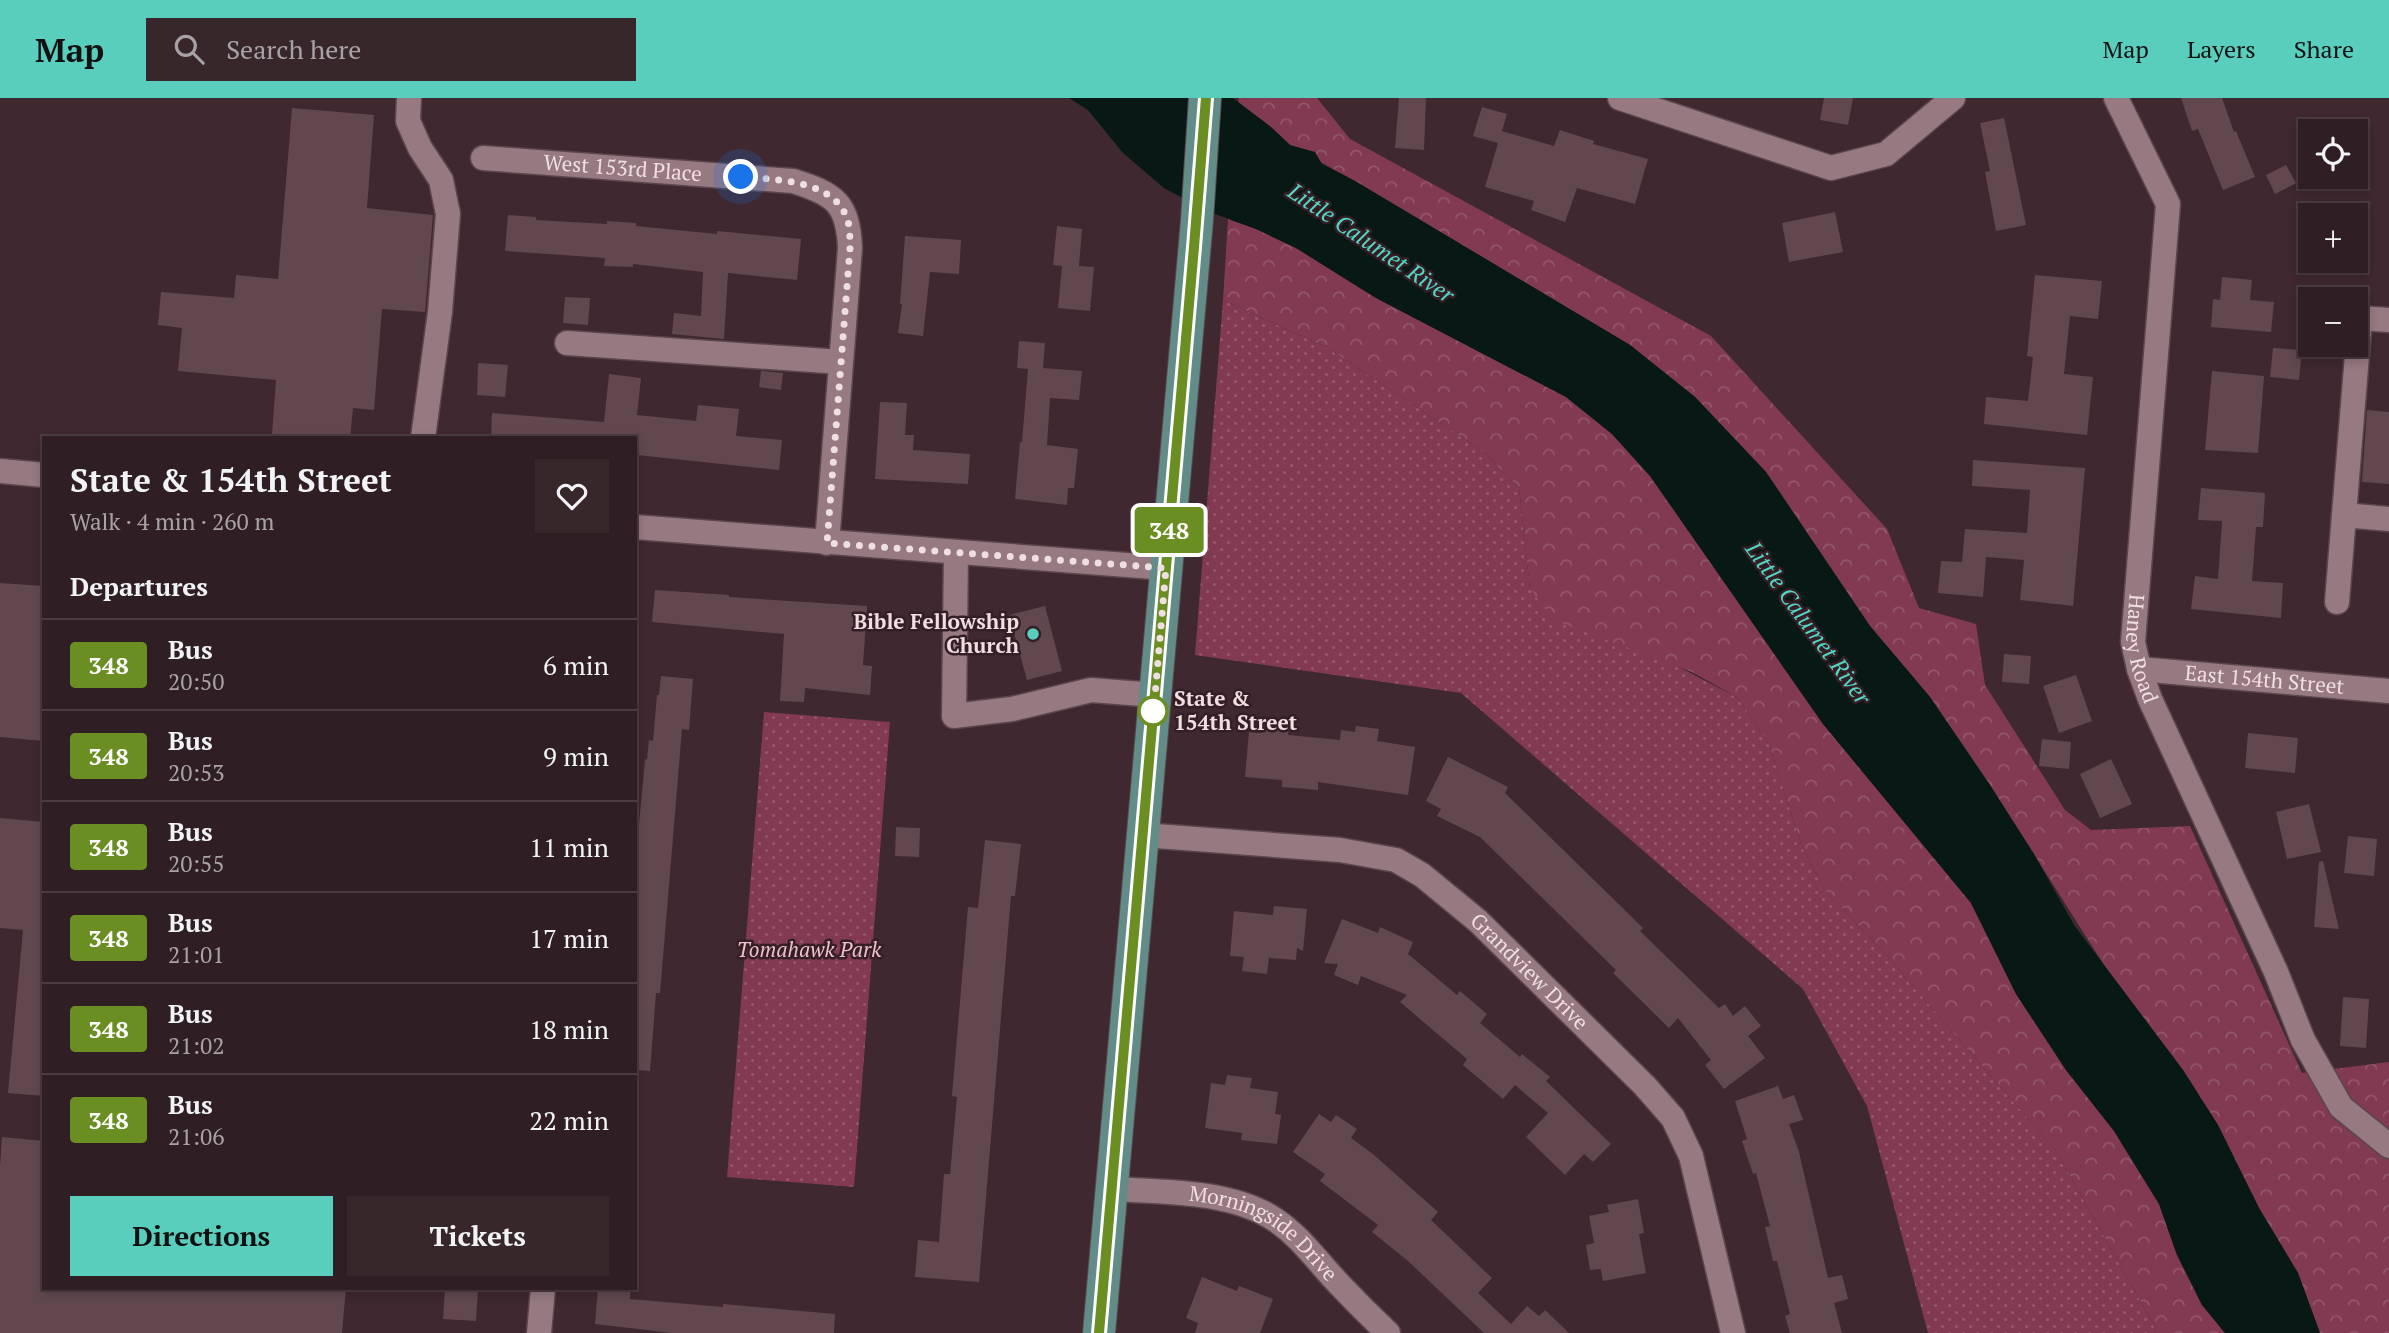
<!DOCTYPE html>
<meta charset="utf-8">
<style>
:root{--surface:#2f1e23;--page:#37272b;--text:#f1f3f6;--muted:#a7a2a6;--line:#4a3c41;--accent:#5acebd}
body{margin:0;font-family:"PT Serif",serif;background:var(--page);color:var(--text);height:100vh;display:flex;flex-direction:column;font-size:26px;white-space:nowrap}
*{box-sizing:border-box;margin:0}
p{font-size:23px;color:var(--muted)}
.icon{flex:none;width:38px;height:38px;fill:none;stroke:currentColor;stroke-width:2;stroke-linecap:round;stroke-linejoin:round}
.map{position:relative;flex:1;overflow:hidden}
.panel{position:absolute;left:42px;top:338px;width:595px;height:854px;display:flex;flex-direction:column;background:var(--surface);border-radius:0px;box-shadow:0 4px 10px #0003,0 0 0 2px var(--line)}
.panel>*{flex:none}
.badge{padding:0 14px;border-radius:5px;font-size:24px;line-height:46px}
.tools{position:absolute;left:2298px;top:21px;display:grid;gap:14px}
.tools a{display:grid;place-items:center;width:70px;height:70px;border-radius:0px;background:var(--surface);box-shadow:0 4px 10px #0003,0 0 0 2px var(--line);font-size:35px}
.you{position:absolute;width:35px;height:35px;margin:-18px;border:5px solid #fff;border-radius:50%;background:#1a73e8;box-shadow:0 0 0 10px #1a73e833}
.map>.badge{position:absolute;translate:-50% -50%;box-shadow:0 0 0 4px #fff}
h2{padding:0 28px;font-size:26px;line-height:63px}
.round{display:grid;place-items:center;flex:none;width:74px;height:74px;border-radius:0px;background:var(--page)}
.head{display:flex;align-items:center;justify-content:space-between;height:119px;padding:0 28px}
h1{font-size:33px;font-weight:600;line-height:52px}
.action{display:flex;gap:14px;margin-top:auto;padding:14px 28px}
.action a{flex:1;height:80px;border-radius:0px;background:var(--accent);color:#111;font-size:28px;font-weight:600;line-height:80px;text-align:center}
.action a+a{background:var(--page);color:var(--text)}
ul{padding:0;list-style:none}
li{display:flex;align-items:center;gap:21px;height:91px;padding:0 28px;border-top:2px solid var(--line)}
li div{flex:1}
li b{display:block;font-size:26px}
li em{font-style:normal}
li .badge{min-width:77px;font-weight:700;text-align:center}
header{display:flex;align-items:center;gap:42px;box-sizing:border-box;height:98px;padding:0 35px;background:var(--accent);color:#111}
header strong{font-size:33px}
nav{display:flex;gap:38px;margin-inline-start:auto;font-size:24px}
.search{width:490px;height:63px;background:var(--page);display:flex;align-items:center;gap:18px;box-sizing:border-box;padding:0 24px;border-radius:0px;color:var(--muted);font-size:26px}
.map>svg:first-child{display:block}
</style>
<header>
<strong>Map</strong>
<div class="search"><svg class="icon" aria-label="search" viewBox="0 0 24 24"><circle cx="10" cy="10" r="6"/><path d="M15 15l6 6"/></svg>Search here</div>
<nav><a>Map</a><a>Layers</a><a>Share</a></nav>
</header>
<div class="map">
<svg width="2389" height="1235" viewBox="0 0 2389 1235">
<defs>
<pattern id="grass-dots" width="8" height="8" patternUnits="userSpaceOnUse" patternTransform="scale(1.75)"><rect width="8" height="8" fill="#813a52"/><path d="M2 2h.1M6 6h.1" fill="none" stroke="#93566b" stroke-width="1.8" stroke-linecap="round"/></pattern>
<pattern id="forest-crowns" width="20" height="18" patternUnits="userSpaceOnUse" patternTransform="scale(1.75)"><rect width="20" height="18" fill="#813a52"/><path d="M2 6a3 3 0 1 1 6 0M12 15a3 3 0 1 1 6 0" fill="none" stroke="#93566b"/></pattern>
</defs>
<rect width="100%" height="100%" fill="#3f282f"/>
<!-- grass -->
<path fill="url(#grass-dots)" d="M1223,202L1328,250L1484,354L1519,390L1530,491L1738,600L1769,646L1801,746L1824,791L1881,851L2056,1053L2153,1225L2156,1235H1928L1867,1008L1803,891L1461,595L1195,557Z
M764,614L890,624L854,1089L727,1079Z"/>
<!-- forest -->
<path fill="url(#forest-crowns)" d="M1239,0H1317L1350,41L1711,238L1887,431L1919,510L1976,526L1985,587L2065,712L2091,732L2190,728L2302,975L2389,964V1235H2320L2298,1175L2259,1110L2218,1027L2183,972L2106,870L1990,687L1930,599L1870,528L1766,374L1695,299L1630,247L1355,83L1290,47L1271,29L1238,5Z
M1228,121L1256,131L1296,150L1376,200L1566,299L1612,336L1650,378L1823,626L1971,805L2016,896L2066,972L2114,1033L2159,1106L2177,1157L2202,1207L2225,1235H2156L2153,1225L2056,1053L1881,851L1824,791L1801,746L1769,646L1738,600L1692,574L1553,522L1530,491L1519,390L1484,354L1328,250L1223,202Z"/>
<!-- water -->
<path fill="#071815" d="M1069,0H1233L1271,29L1290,47L1315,54L1322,66L1355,83L1630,247L1695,299L1766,374L1870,528L1930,599L1990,687L2034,756L2074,827L2183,972L2218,1027L2259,1110L2298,1175L2320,1235H2225L2202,1207L2177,1157L2159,1106L2114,1033L2066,972L2016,896L1971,805L1823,626L1650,378L1612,336L1566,299L1376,200L1296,150L1256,131L1207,113L1164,90L1123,55L1088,12Z"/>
<!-- building -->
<path fill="#61484f" d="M1399,0H1426L1424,52L1395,50Z
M1824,0H1853L1848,27L1820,22Z
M2181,0H2222L2234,34L2236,33L2255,79L2223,92L2198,31L2192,33Z
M1482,9L1507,16L1502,33L1554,48L1560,32L1594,43L1593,46L1648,61L1635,106L1577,90L1565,124L1531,112L1534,103L1485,89L1498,45L1473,38Z
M292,10L374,17L367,110L433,117L425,214L382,211L374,312L353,310L350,340L272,337L276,282L178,273L182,230L158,227L161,194L234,200L236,177L278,181Z
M2004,20L2026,127L1996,133L1985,74L1990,73L1980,25Z
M2286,67L2296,85L2275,96L2266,77Z
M1835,114L1843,154L1789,164L1782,125Z
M508,117L536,119V122L607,126V123L636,125V128L717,136V133L801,141L797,182L728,175L724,241L672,236L674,215L701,218L703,174L633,166V169L604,168L605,160L505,153Z
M1057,128L1082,131L1079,168L1094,169L1090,213L1058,210L1062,168L1053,167Z
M905,138L961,142L959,176L930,174L923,238L898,235L902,206H900Z
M2035,177L2102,183L2098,221L2070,218L2064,276L2093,279L2087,337L1984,326L1986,299L2028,303L2033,259L2027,258Z
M2222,179L2252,182L2250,202L2274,204L2271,234L2211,229L2213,201L2220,202Z
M565,199L590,200L588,227L563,225Z
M1019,243L1045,245L1043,270L1082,273L1079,302L1050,300L1047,347L1078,351L1074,390H1068L1067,407L1015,401L1020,344H1022L1028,271L1017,270Z
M2273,250L2302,252L2299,282L2270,279Z
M478,265L508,267L505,299L477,297Z
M761,273L783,275L781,292L759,289Z
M2212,273L2264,278L2258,355L2205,352Z
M609,276L641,280L637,317L696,323L698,307L739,311L736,338L782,342L779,372L637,357L638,340H491L492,315L604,324Z
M880,304L907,305L905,337H914L913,352L970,356L968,386L875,381Z
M2367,312L2389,314V386L2362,384Z
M1973,362L2085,370L2073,508L2020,502L2024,462L1986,459L1983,499L1938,495L1941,463L1962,464L1965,431L2027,435L2030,392L1972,388Z
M2201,390L2265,395L2263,429H2256L2252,483L2283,485L2281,520L2191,511L2195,478L2218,481L2222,423L2198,422Z
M0,485L44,488V643L0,639Z
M655,492L729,497V499L867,508L863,567L872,568L870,597L805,590L804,604L780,603L784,536L652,524Z
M1045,508L1062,573L1027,582L1009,517Z
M2004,556L2031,558L2029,586L2002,584Z
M2076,577L2092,623L2059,635L2043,588Z
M661,578L693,581L689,632L682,631L660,895H656L650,973L635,972V800L639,759H636L645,661L647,662L649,642L653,643L657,597H659Z
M1263,626L1289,628L1288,637L1340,642L1341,632L1355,634L1356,628L1379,631L1377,643L1415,649L1408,697L1318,684V692L1282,689V682L1245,679L1249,634L1262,635Z
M2248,635L2298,640L2295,675L2245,670Z
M2042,641L2071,644L2069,671L2039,668Z
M1448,659L1508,689L1505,695L1643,830L1640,833L1719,910L1725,906L1733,918L1745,908L1761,928L1748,938L1765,960L1724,991L1705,967L1711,962L1678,920L1669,930L1613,875L1616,872L1480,739L1437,718L1441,711L1426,703Z
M2111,661L2132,706L2100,720L2080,676Z
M2309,706L2321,754L2287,761L2276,714Z
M0,720L44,724V998L8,995L23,832L0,830Z
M896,729L920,730L919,759L895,758Z
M2348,738L2377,741L2374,778L2344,775Z
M985,742L1021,746L1015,798H1011L979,1184L915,1179L918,1142L939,1144L944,1076H950L957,999L952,998L968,809L978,810Z
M2323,763L2339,831L2314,829L2319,764Z
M1274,808L1307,811L1303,853L1297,850L1296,862L1269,860L1267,876L1242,873L1244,859L1230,858L1234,813L1273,817Z
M1342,821L1378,835L1380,829L1413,844L1408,856L1457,897L1460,893L1487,916L1480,925L1520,959L1522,956L1550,979L1546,983L1611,1046L1593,1064L1584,1056L1565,1077L1526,1039L1548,1015L1515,987L1503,1001L1463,967L1467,961L1400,904L1407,897L1361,878L1358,887L1334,877L1338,866L1324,865Z
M2343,899L2369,901L2366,950L2340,948Z
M1227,977L1252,980L1250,990L1278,994L1275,1016L1281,1017L1277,1046L1241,1042L1242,1035L1205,1030L1211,985L1225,987Z
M1778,988L1783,1001L1794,997L1803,1022L1789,1026L1799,1054L1828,1180L1842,1177L1848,1201L1834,1205L1842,1235H1790L1785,1218L1790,1216L1777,1163H1773L1765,1129L1770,1128L1756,1075L1753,1076L1742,1043L1747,1041L1735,1003Z
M1319,1016L1331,1024L1336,1017L1357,1031L1351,1040L1373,1056L1438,1114L1431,1122L1492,1180L1478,1195L1511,1226L1527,1208L1539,1218L1545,1212L1569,1235H1484L1408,1163L1372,1134L1378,1127L1320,1083L1325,1076L1293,1054Z
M2,1039L44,1043V1190H346L342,1235H0V1068Z
M1638,1101L1644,1135L1639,1136L1646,1175L1603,1183L1601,1171L1590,1172L1586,1147L1594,1145L1589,1118L1609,1114L1607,1107Z
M1202,1179L1237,1193L1239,1188L1273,1201L1260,1235H1195L1198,1225L1186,1220Z
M445,1190H478L476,1223L443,1221Z
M598,1190H631L630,1201L723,1209V1206L835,1216L834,1235H672L595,1226Z"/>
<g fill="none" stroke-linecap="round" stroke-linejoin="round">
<defs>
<g id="minor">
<path d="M409,0L408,23L420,50L441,82L448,116L440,214L423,340"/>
<path d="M1620,0L1831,70L1886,56L1953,0"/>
<path id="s1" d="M2116,0L2168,106L2133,544L2139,571L2150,601L2276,874L2303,942L2341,1009L2389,1048"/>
<path id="s2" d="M483,60L793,83C835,96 848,105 850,150L827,445"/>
<path d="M567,245L841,264"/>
<path d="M0,373L44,377"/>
<path d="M2344,417L2360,220L2389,222"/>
<path d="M635,429L1166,470"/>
<path d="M956,454L954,618L1012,611L1091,592L1155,597"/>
<path d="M2337,504L2344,417L2389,421"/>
<path id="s3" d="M2139,571L2389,593"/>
<path id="s4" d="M1143,737L1340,752L1396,762L1422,777L1478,823L1645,988L1673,1020L1691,1058L1733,1235"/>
<path id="s5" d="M1112,1091C1162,1094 1230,1092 1274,1121C1300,1138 1317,1163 1338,1185C1354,1202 1371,1219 1388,1235"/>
<path d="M539,1235L543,1190"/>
</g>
<path id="major" d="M1099,1235L1197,122L1205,0"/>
</defs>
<!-- minor casing -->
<use href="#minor" stroke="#5a464c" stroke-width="27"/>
<!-- major casing -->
<use href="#major" stroke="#5a464c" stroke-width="34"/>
<!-- minor -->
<use href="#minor" stroke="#967981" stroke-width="24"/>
<!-- major -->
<use href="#major" stroke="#618c87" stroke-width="32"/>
</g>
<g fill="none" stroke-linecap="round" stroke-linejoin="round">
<defs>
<path id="line" d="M1099,1235L1194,149L1206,0"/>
</defs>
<!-- line casing -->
<use href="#line" stroke="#fff" stroke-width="16"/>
<!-- line -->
<use href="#line" stroke="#6b8e23" stroke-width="10"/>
<!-- walk -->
<path stroke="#efdfe2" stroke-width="7" stroke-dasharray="0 12.6" d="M741,79C778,82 840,81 849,128C850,135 850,143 850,150L827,445L1166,470L1153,621V613"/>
</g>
<!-- markers -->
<circle fill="#5acebd" stroke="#351e25" stroke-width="2.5" cx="1033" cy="536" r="7"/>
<circle fill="#fff" stroke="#6b8e23" stroke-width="3.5" cx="1153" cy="613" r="14"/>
<g text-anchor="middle" stroke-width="5" stroke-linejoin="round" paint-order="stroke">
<!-- street labels -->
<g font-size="21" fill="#efdfe2" stroke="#351e25">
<text dy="7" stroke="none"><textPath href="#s2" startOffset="140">West 153rd Place</textPath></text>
<text dy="7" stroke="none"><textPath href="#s1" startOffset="565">Haney Road</textPath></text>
<text dy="7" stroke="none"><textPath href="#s3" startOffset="126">East 154th Street</textPath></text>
<text dy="7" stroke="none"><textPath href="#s4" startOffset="429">Grandview Drive</textPath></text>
<text dy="7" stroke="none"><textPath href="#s5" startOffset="164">Morningside Drive</textPath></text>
</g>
<!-- poi labels -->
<g font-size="21" font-weight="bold" fill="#efdfe2" stroke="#351e25" text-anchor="end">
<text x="1019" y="531">Bible Fellowship<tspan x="1019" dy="24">Church</tspan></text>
</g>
<!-- stop labels -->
<g font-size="21" font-weight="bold" fill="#efdfe2" stroke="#351e25" text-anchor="start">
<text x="1174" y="608">State &amp;<tspan x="1174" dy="24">154th Street</tspan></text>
</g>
<!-- park labels -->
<g font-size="21" font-style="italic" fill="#f1bfcc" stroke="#351e25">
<text x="809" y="859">Tomahawk Park</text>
</g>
<!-- water labels -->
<g font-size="23" font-style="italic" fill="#51d7c5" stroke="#351e25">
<text transform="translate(1371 145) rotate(34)" y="8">Little Calumet River</text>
<text transform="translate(1808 525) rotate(54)" y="8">Little Calumet River</text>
</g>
</g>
</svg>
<div class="tools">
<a><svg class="icon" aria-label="locate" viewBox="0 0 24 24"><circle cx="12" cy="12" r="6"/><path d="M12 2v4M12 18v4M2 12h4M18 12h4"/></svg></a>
<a>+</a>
<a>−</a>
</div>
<div class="you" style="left:741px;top:79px"></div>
<b class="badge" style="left:1169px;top:432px;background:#6b8e23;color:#fff">348</b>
<section class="panel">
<div class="head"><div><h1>State &amp; 154th Street</h1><p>Walk · 4 min · 260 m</p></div><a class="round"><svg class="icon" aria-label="heart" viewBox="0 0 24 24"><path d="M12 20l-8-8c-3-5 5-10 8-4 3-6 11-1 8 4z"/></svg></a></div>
<h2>Departures</h2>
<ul>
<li><span class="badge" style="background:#6b8e23;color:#fff">348</span><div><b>Bus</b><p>20:50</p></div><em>6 min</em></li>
<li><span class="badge" style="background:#6b8e23;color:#fff">348</span><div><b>Bus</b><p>20:53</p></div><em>9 min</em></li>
<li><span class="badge" style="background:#6b8e23;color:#fff">348</span><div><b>Bus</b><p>20:55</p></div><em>11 min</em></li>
<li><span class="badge" style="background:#6b8e23;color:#fff">348</span><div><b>Bus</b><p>21:01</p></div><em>17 min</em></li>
<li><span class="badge" style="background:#6b8e23;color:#fff">348</span><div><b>Bus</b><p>21:02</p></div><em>18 min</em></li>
<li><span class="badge" style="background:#6b8e23;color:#fff">348</span><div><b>Bus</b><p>21:06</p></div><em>22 min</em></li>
</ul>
<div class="action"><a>Directions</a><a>Tickets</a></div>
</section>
</div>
